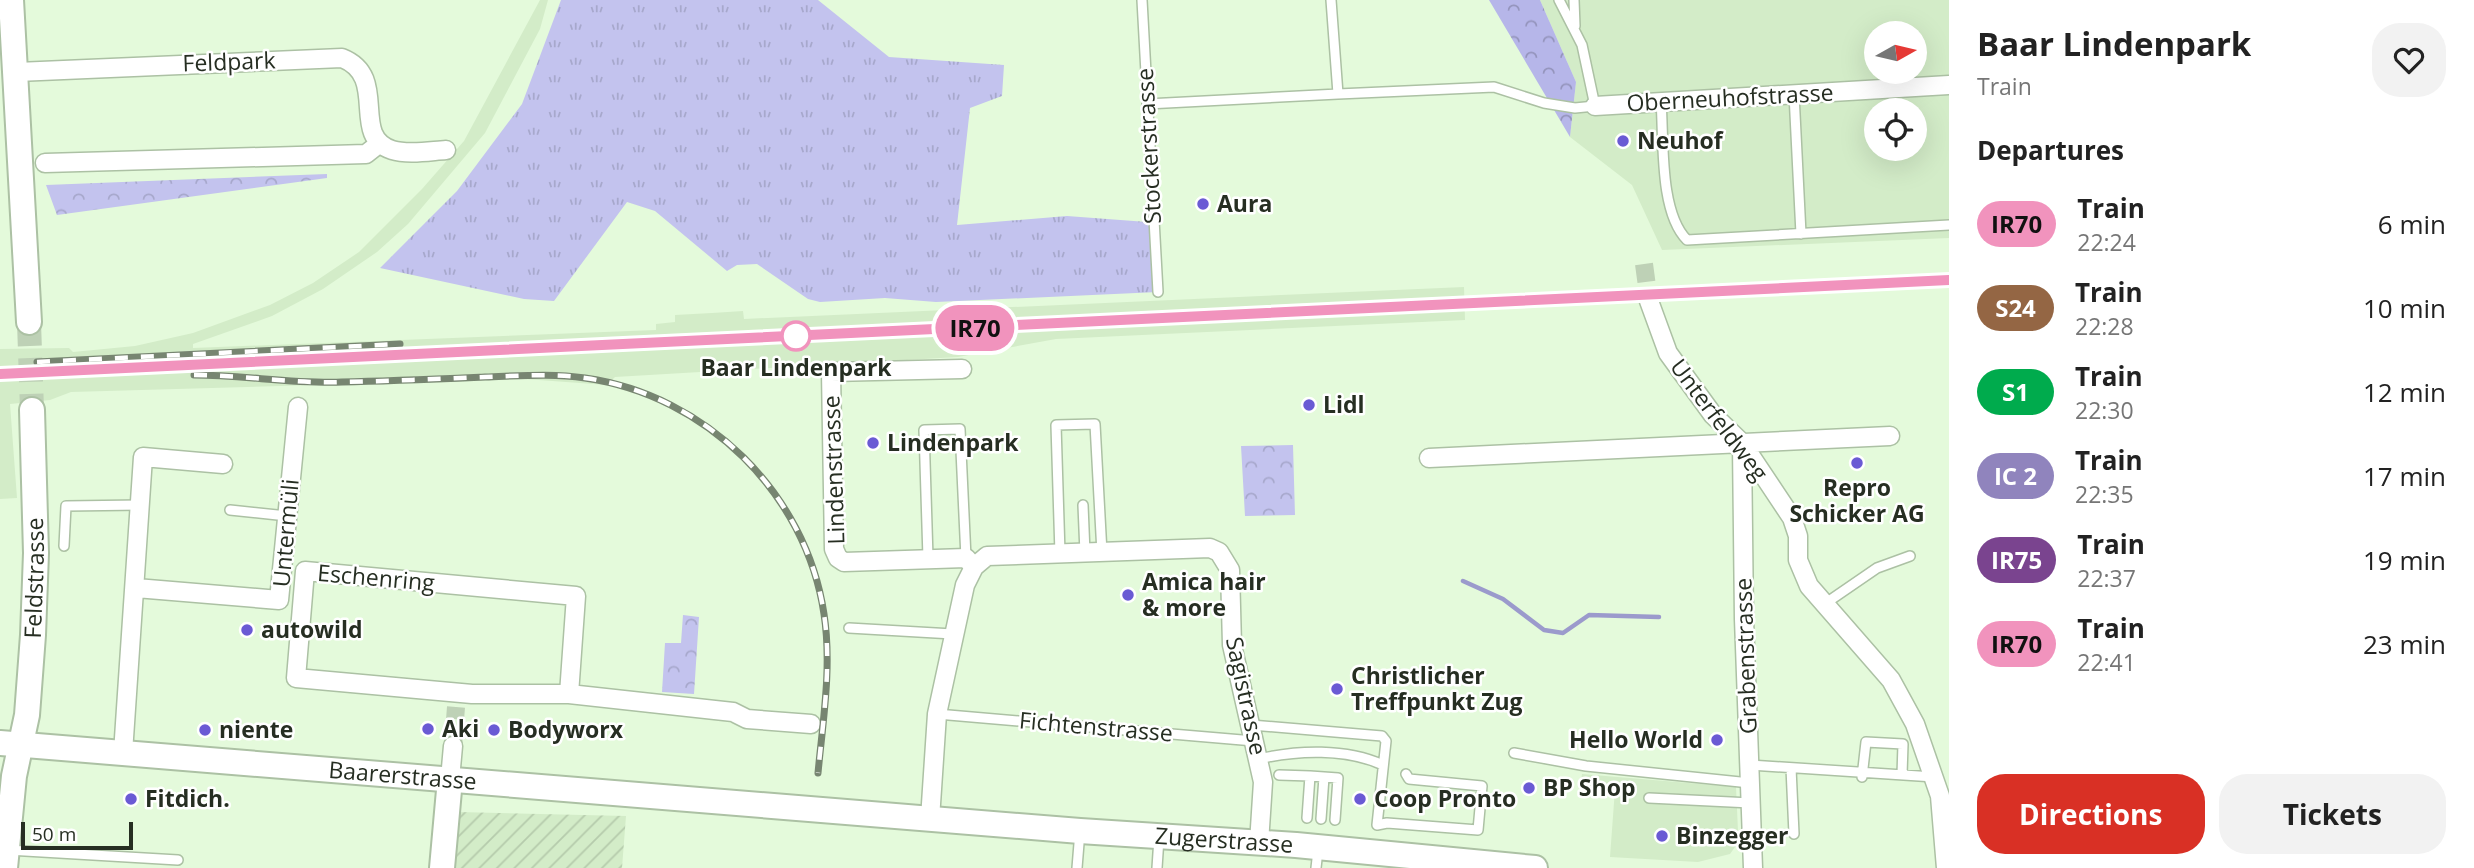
<!DOCTYPE html>
<meta charset="utf-8">
<style>
:root{--surface:#fff;--page:#f2f2f2;--text:#222;--muted:#767676;--accent:#d93025}
body{margin:0;font-family:"Open Sans",sans-serif;background:var(--page);color:var(--text);height:100vh;display:flex;flex-direction:column;font-size:26px;white-space:nowrap}
*{box-sizing:border-box;margin:0}
p{font-size:23px;color:var(--muted)}
.icon{flex:none;width:38px;height:38px;fill:none;stroke:currentColor;stroke-width:2;stroke-linecap:round;stroke-linejoin:round}
.map{position:relative;flex:1;overflow:hidden}
.drawer{display:flex;flex-direction:column;background:var(--surface);width:525px}
.drawer>*{flex:none}
.badge{padding:0 14px;border-radius:23px;font-size:24px;line-height:46px}
.needle{width:46px;rotate:82deg}
.fabs{position:absolute;left:1864px;top:21px;display:grid;gap:14px}
.fabs a{display:grid;place-items:center;width:63px;height:63px;border-radius:50%;background:var(--surface);box-shadow:0 7px 28px #0002;font-size:35px}
.scale{position:absolute;left:21px;bottom:18px;width:112px;box-sizing:border-box;padding-left:7px;border:4px solid #262e22;border-top:0;font-size:19px;line-height:24px;white-space:nowrap;color:#262e22;-webkit-text-stroke:5px #fff;paint-order:stroke}
.map>.badge{position:absolute;translate:-50% -50%;box-shadow:0 0 0 4px #fff}
h2{padding:0 28px;font-size:26px;line-height:63px}
.round{display:grid;place-items:center;flex:none;width:74px;height:74px;border-radius:28px;background:var(--page)}
.summary{display:flex;align-items:center;justify-content:space-between;height:119px;padding:0 28px}
h1{font-size:33px;font-weight:700;line-height:52px}
.cta{display:flex;gap:14px;margin-top:auto;padding:14px 28px}
.cta a{flex:1;height:80px;border-radius:28px;background:var(--accent);color:#fff;font-size:28px;font-weight:700;line-height:80px;text-align:center}
.cta a+a{background:var(--page);color:var(--text)}
ul{padding:0;list-style:none}
li{display:flex;align-items:center;gap:21px;height:84px;padding:0 28px}
li div{flex:1}
li b{display:block;font-size:26px}
li em{font-style:normal}
li .badge{min-width:77px;font-weight:700;text-align:center}
main{display:flex;flex:1;min-height:0}
.map>svg:first-child{display:block}
</style>
<main>
<div class="map">
<svg width="1949" height="868" viewBox="0 0 1949 868">
<defs>
<pattern id="industrial-furrows" width="10" height="10" patternUnits="userSpaceOnUse" patternTransform="scale(1.75)"><rect width="10" height="10" fill="#d3ecc8"/><path d="M-1 1l2-2M0 10L10 0M9 11l2-2" fill="none" stroke="#b5cbac"/></pattern>
<pattern id="grass-tufts" width="24" height="20" patternUnits="userSpaceOnUse" patternTransform="scale(1.75)"><rect width="24" height="20" fill="#c3c3ee"/><path d="M3 7l-1-3M5 7V3M7 7l1-3M15 17l-1-3M17 17v-4M19 17l1-3" fill="none" stroke="#a7a8cc"/></pattern>
<pattern id="forest-crowns" width="20" height="18" patternUnits="userSpaceOnUse" patternTransform="scale(1.75)"><rect width="20" height="18" fill="#b6b6e9"/><path d="M2 6a3 3 0 1 1 6 0M12 15a3 3 0 1 1 6 0" fill="none" stroke="#9494bc"/></pattern>
<pattern id="park-crowns" width="20" height="18" patternUnits="userSpaceOnUse" patternTransform="scale(1.75)"><rect width="20" height="18" fill="#c3c3ee"/><path d="M2 6a3 3 0 1 1 6 0M12 15a3 3 0 1 1 6 0" fill="none" stroke="#a7a8cc"/></pattern>
</defs>
<rect width="100%" height="100%" fill="#e4fadb"/>
<!-- built -->
<path fill="#d3ecc8" fill-rule="evenodd" d="M540,0H548L540,29L485,133L408,224L377,252L323,289L272,316L193,344V348L656,330V324L675,322V315L712,313L743,311L744,319L1464,287L1465,320L1056,339L958,357L615,377L607,385L525,379L71,392L50,400L10,404L17,498L0,499V349L69,348L73,352L135,346L193,333L270,305L313,283L359,252L422,189L464,141Z
M1540,0H1949V238L1662,250L1632,185L1570,137L1576,82ZM1876,33H1914V72H1876ZM1876,110H1914V149H1876Z
M1582,774L1736,787L1738,831L1735,847L1730,854L1698,862L1610,857L1615,789L1580,786Z"/>
<!-- industrial -->
<path fill="url(#industrial-furrows)" d="M458,812L626,816L622,868H452Z"/>
<!-- grass -->
<path fill="url(#grass-tufts)" d="M561,0H818L889,57L1004,65L1002,96L970,108L957,225L1067,216L1147,222L1151,185L1158,292L936,302L885,298L820,302L808,299L757,264L737,265L727,271L655,211L627,202L554,301L524,299L380,268L457,191L522,104Z"/>
<!-- forest -->
<path fill="url(#forest-crowns)" d="M1489,0H1540L1576,82L1570,137Z"/>
<!-- park -->
<path fill="url(#park-crowns)" d="M327,174V178L57,215L46,185Z
M1293,445L1295,515L1245,516L1241,446Z
M683,615L699,617L694,694L662,692L665,643H681Z"/>
<g fill="none" stroke-linecap="round" stroke-linejoin="round">
<!-- stream -->
<path stroke="#9b9acc" stroke-width="4.5" d="M1463,581L1503,599L1544,630L1563,633L1589,615L1659,617"/>
<!-- street-tunnel -->
<path stroke="#bed1b6" stroke-width="18" stroke-dasharray="18 9" stroke-linecap="butt" d="M1644,264L1649,301
M453,746L456,707"/>
<!-- secondary-tunnel -->
<path stroke="#bed1b6" stroke-width="24" stroke-dasharray="24 12" stroke-linecap="butt" d="M29,322L32,410"/>
<defs>
<path id="lane" d="M1142,0L1158,292
M1574,0L1575,26
M1338,94L1494,87L1544,103L1575,108L1595,106L1582,45L1559,0
M1794,94L1801,234
M1661,101C1664,140 1659,212 1687,240L1949,225
M1147,104L1338,94L1331,0
M1083,505L1085,553
M230,510L287,516
M64,546L66,506L141,505
M1060,554L1056,425L1095,424L1102,553
M928,558L924,430L960,429L966,558
M1826,603L1877,568L1910,556
M849,628L953,634
M937,714L1254,741
M1251,725L1382,736L1386,741L1377,825L1387,823L1478,830L1482,786L1409,779L1406,774
M1514,753L1586,766L1750,783
M1259,759C1297,750 1346,748 1383,765
M1750,765L1934,777
M1791,768L1794,834
M1279,775L1310,776L1307,818
M1310,776L1324,777L1321,819
M1324,777L1338,778L1335,820
M1862,777L1866,742L1903,744L1902,775
M1649,798L1751,803
M8,850L178,860
M1077,868L1080,831
M1157,868L1159,838
M1316,868L1318,850"/>
<path id="street" d="M17,72L342,58C390,77 349,136 392,150C408,155 430,151 446,150
M1595,106L1949,85
M45,163L366,154L380,143
M1649,301L1668,353L1713,415L1742,443L1792,518L1798,536V560L1809,586L1891,680L1915,724L1940,796L1946,868
M1742,445L1744,619L1753,868
M1429,458L1890,436
M974,567L987,556L1210,548L1219,552L1230,570L1232,645L1263,782L1259,843
M136,588L279,600L298,407
M569,694L576,596L305,571L296,678L472,694H569L733,712L747,719L811,724
M123,753L143,457L223,464
M450,779L453,746
M930,819L937,714L965,585L974,567L966,558L844,562L838,558L834,549L831,372L962,369"/>
<g id="secondary">
<path d="M11,0L29,322"/>
<path id="s1" d="M0,743L1080,831L1296,845L1535,868"/>
<path id="s2" d="M5,868L14,776L27,715L33,635L36,553L32,410"/>
<path d="M442,868L450,779"/>
</g>
</defs>
<!-- lane casing -->
<use href="#lane" stroke="#acc1a4" stroke-width="12"/>
<!-- street casing -->
<use href="#street" stroke="#acc1a4" stroke-width="21"/>
<!-- secondary casing -->
<use href="#secondary" stroke="#acc1a4" stroke-width="28"/>
<!-- lane -->
<use href="#lane" stroke="#fff" stroke-width="9"/>
<!-- street -->
<use href="#street" stroke="#fff" stroke-width="18"/>
<!-- secondary -->
<use href="#secondary" stroke="#fff" stroke-width="24"/>
<defs>
<path id="rail" d="M37,362L400,344
M0,374L1949,280
M194,375C244,375 293,384 342,382C390,381 437,379 485,377C518,376 552,373 585,378C706,395 806,493 824,614C832,666 823,720 818,773"/>
</defs>
<!-- rail casing -->
<use href="#rail" stroke="#778571" stroke-width="7"/>
<!-- rail -->
<use href="#rail" stroke="#fff" stroke-width="4.5" stroke-dasharray="13" stroke-linecap="butt"/>
</g>
<g fill="none" stroke-linecap="round" stroke-linejoin="round">
<defs>
<path id="line" d="M0,374L1949,280"/>
</defs>
<!-- line casing -->
<use href="#line" stroke="#fff" stroke-width="16"/>
<!-- line -->
<use href="#line" stroke="#f193bd" stroke-width="10"/>
</g>
<!-- markers -->
<g fill="#6a5ad4" stroke="#fff" stroke-width="2.5">
<circle cx="1623" cy="141" r="7"/>
<circle cx="1203" cy="204" r="7"/>
<circle cx="1309" cy="405" r="7"/>
<circle cx="873" cy="443" r="7"/>
<circle cx="1857" cy="463" r="7"/>
<circle cx="1128" cy="595" r="7"/>
<circle cx="247" cy="630" r="7"/>
<circle cx="1337" cy="689" r="7"/>
<circle cx="428" cy="729" r="7"/>
<circle cx="205" cy="730" r="7"/>
<circle cx="494" cy="730" r="7"/>
<circle cx="1717" cy="740" r="7"/>
<circle cx="1529" cy="788" r="7"/>
<circle cx="131" cy="799" r="7"/>
<circle cx="1360" cy="799" r="7"/>
<circle cx="1662" cy="836" r="7"/>
</g>
<circle fill="#fff" stroke="#f193bd" stroke-width="3.5" cx="796" cy="336" r="14"/>
<g text-anchor="middle" stroke-width="5" stroke-linejoin="round" paint-order="stroke">
<!-- street labels -->
<g font-size="23" fill="#262e22" stroke="#fff">
<text transform="translate(229 62) rotate(-2)" y="8">Feldpark</text>
<text transform="translate(1730 98) rotate(-3)" y="8">Oberneuhofstrasse</text>
<text transform="translate(1149 146) rotate(-93)" y="8">Stockerstrasse</text>
<text transform="translate(1719 420) rotate(53)" y="8">Unterfeldweg</text>
<text transform="translate(834 470) rotate(-92)" y="8">Lindenstrasse</text>
<text transform="translate(286 533) rotate(-85)" y="8">Untermüli</text>
<text dy="8" stroke="none"><textPath href="#s2" startOffset="292">Feldstrasse</textPath></text>
<text transform="translate(376 578) rotate(5)" y="8">Eschenring</text>
<text transform="translate(1746 656) rotate(-92)" y="8">Grabenstrasse</text>
<text transform="translate(1246 696) rotate(78)" y="8">Sagistrasse</text>
<text transform="translate(1096 727) rotate(5)" y="8">Fichtenstrasse</text>
<text dy="8" stroke="none"><textPath href="#s1" startOffset="404">Baarerstrasse</textPath></text>
<text dy="8" stroke="none"><textPath href="#s1" startOffset="1228">Zugerstrasse</textPath></text>
</g>
<!-- poi labels -->
<g font-size="23" font-weight="bold" fill="#262e22" stroke="#fff" text-anchor="start">
<text x="1637" y="149">Neuhof</text>
<text x="1217" y="212">Aura</text>
<text x="1323" y="413">Lidl</text>
<text x="887" y="451">Lindenpark</text>
<text x="1857" y="496" text-anchor="middle">Repro<tspan x="1857" dy="26">Schicker AG</tspan></text>
<text x="1142" y="590">Amica hair<tspan x="1142" dy="26">&amp; more</tspan></text>
<text x="261" y="638">autowild</text>
<text x="1351" y="684">Christlicher<tspan x="1351" dy="26">Treffpunkt Zug</tspan></text>
<text x="442" y="737">Aki</text>
<text x="219" y="738">niente</text>
<text x="508" y="738">Bodyworx</text>
<text x="1703" y="748" text-anchor="end">Hello World</text>
<text x="1543" y="796">BP Shop</text>
<text x="145" y="807">Fitdich.</text>
<text x="1374" y="807">Coop Pronto</text>
<text x="1676" y="844">Binzegger</text>
</g>
<!-- stop labels -->
<g font-size="23" font-weight="bold" fill="#262e22" stroke="#fff">
<text x="796" y="376">Baar Lindenpark</text>
</g>
</g>
</svg>
<div class="fabs">
<a><svg class="needle" viewBox="-14 -14 28 28"><path d="M0-13l5 13h-10z" fill="#e53935"/><path d="M0 13l5-13h-10z" fill="#767676"/></svg></a>
<a><svg class="icon" aria-label="locate" viewBox="0 0 24 24"><circle cx="12" cy="12" r="6"/><path d="M12 2v4M12 18v4M2 12h4M18 12h4"/></svg></a>
</div>
<div class="scale">50 m</div>
<b class="badge" style="left:975px;top:328px;background:#f193bd;color:#111">IR70</b>
</div>
<section class="drawer">
<div class="summary"><div><h1>Baar Lindenpark</h1><p>Train</p></div><a class="round"><svg class="icon" aria-label="heart" viewBox="0 0 24 24"><path d="M12 20l-8-8c-3-5 5-10 8-4 3-6 11-1 8 4z"/></svg></a></div>
<h2>Departures</h2>
<ul>
<li><span class="badge" style="background:#f193bd;color:#111">IR70</span><div><b>Train</b><p>22:24</p></div><em>6 min</em></li>
<li><span class="badge" style="background:#946644;color:#fff">S24</span><div><b>Train</b><p>22:28</p></div><em>10 min</em></li>
<li><span class="badge" style="background:#00ab4d;color:#fff">S1</span><div><b>Train</b><p>22:30</p></div><em>12 min</em></li>
<li><span class="badge" style="background:#9084bd;color:#fff">IC 2</span><div><b>Train</b><p>22:35</p></div><em>17 min</em></li>
<li><span class="badge" style="background:#7a448f;color:#fff">IR75</span><div><b>Train</b><p>22:37</p></div><em>19 min</em></li>
<li><span class="badge" style="background:#f193bd;color:#111">IR70</span><div><b>Train</b><p>22:41</p></div><em>23 min</em></li>
</ul>
<div class="cta"><a>Directions</a><a>Tickets</a></div>
</section>
</main>
